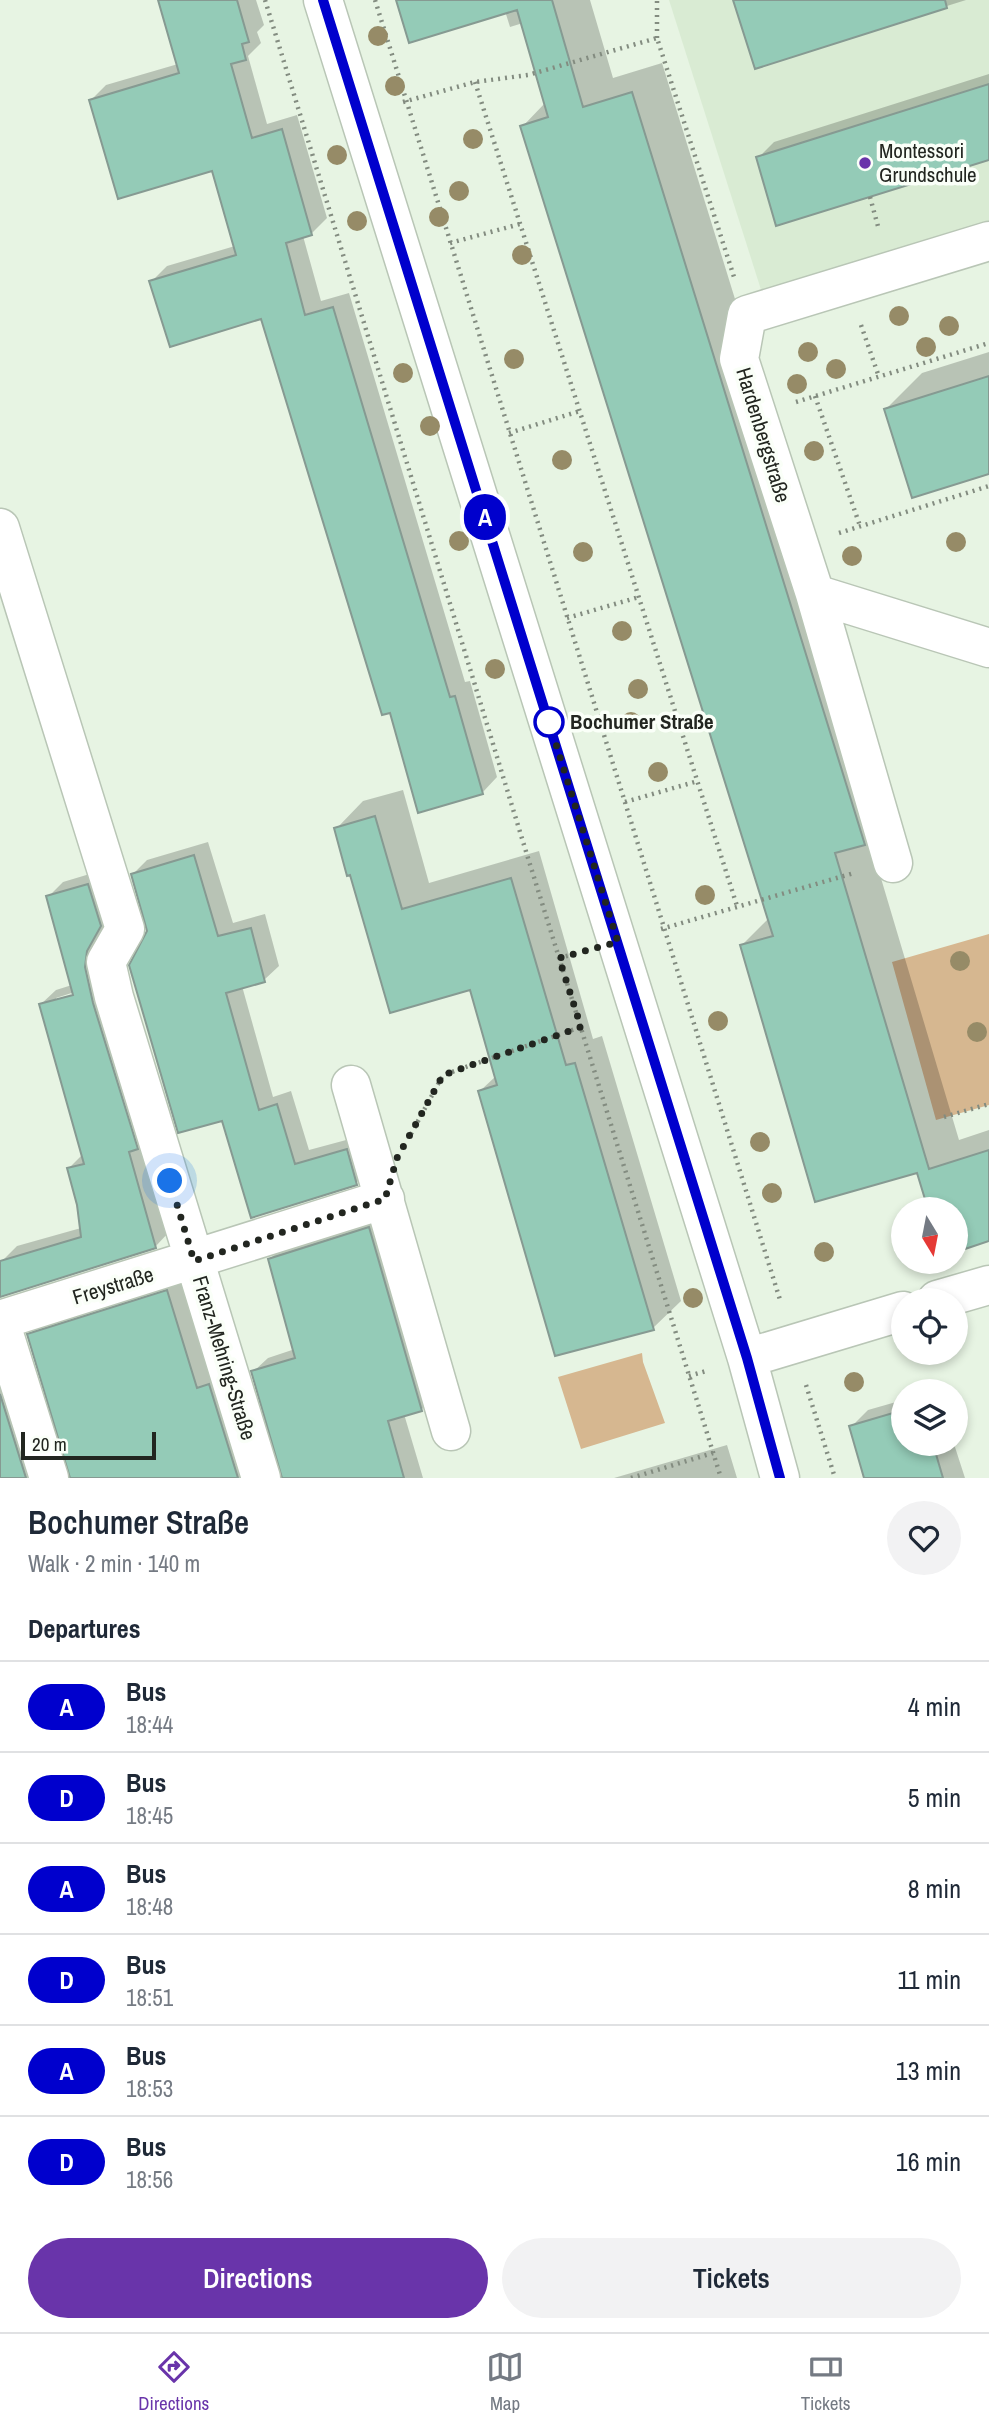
<!DOCTYPE html>
<meta charset="utf-8">
<style>
:root{--surface:#fff;--page:#f2f2f3;--text:#1f2937;--muted:#747a83;--line:#e0e1e3;--accent:#6934aa}
body{margin:0;font-family:"Archivo Narrow",sans-serif;background:var(--page);color:var(--text);height:100vh;display:flex;flex-direction:column;font-size:26px;white-space:nowrap}
*{box-sizing:border-box;margin:0}
p{font-size:23px;color:var(--muted)}
.icon{flex:none;width:38px;height:38px;fill:none;stroke:currentColor;stroke-width:2;stroke-linecap:round;stroke-linejoin:round}
.map{position:relative;height:1478px;overflow:hidden}
.side{display:flex;flex-direction:column;background:var(--surface);flex:1}
.side>*{flex:none}
.badge{padding:0 14px;border-radius:23px;font-size:24px;line-height:46px}
.needle{width:46px;rotate:170deg}
.controls{position:absolute;left:891px;top:1197px;display:grid;gap:14px}
.controls a{display:grid;place-items:center;width:77px;height:77px;border-radius:50%;background:var(--surface);box-shadow:0 4px 10px #0003;font-size:35px}
.scale{position:absolute;left:21px;bottom:18px;width:135px;box-sizing:border-box;padding-left:7px;border:4px solid #222620;border-top:0;font-size:19px;line-height:24px;white-space:nowrap;color:#222620;-webkit-text-stroke:5px #fafff8;paint-order:stroke}
.you{position:absolute;width:35px;height:35px;margin:-18px;border:5px solid #fff;border-radius:50%;background:#1a73e8;box-shadow:0 0 0 10px #1a73e833}
.map>.badge{position:absolute;translate:-50% -50%;box-shadow:0 0 0 4px #fff}
h2{padding:0 28px;font-size:26px;line-height:63px}
.round{display:grid;place-items:center;flex:none;width:74px;height:74px;border-radius:37px;background:var(--page)}
.summary{display:flex;align-items:center;justify-content:space-between;height:119px;padding:0 28px}
h1{font-size:33px;font-weight:600;line-height:52px}
.primary-button{display:flex;gap:14px;margin-top:auto;padding:14px 28px}
.primary-button a{flex:1;height:80px;border-radius:42px;background:var(--accent);color:#fff;font-size:28px;font-weight:600;line-height:80px;text-align:center}
.primary-button a+a{background:var(--page);color:var(--text)}
ul{padding:0;list-style:none}
li{display:flex;align-items:center;gap:21px;height:91px;padding:0 28px;border-top:2px solid var(--line)}
li div{flex:1}
li b{display:block;font-size:26px}
li em{font-style:normal}
li .badge{min-width:77px;font-weight:700;text-align:center}
.dock{display:flex;justify-content:space-around;align-items:center;height:98px;border-top:2px solid var(--line);background:var(--surface);font-size:19px;color:var(--muted)}
.dock a{display:grid;justify-items:center;gap:4px}
.dock .on{color:var(--accent)}
.map>svg:first-child{display:block}
</style>
<div class="map">
<svg width="989" height="1478" viewBox="0 0 989 1478">
<rect width="100%" height="100%" fill="#e7f4e3"/>
<!-- built -->
<path fill="#d9ebd3" d="M669,0H989V225L763,296Z"/>
<!-- green -->
<path fill="#d6b790" d="M989,934V1105L936,1120L892,962Z
M642,1353L643,1362L665,1423L581,1449L558,1377Z"/>
<!-- shadow -->
<path fill="#0003" fill-rule="evenodd" d="M159,0H256L264,25L257,32L261,43L248,56L267,124L297,115L327,218L311,234L303,236L321,301L349,293L465,682L470,681L497,777L482,793L262,317L151,282L167,266L235,246L213,169L91,100L106,85L178,64Z
M397,0H590L613,78L662,63L894,813L869,838L959,1140L989,1130V1240L956,1250V1209H930L918,1171L742,945L769,918L522,127L546,102L523,23L510,27L505,11Z
M735,0H966L756,66Z
M989,74V158H758L774,142Z
M989,352V471L886,409L922,373Z
M403,790L429,883L539,851L593,1039L602,1036L681,1301L653,1328L480,1091L496,1076L471,988L351,873L336,829L363,801Z
M208,842L233,923L265,914L279,966L264,980L242,986L273,1097L291,1091L309,1150L361,1136L371,1169L356,1183L252,1216L223,1119L149,931L133,874L147,860Z
M103,870L170,1231L155,1247L2,1261L17,1246L81,1228L69,1168L83,1154L40,1005L56,990L72,985L48,897L63,882ZM81,990L82,994L56,1001V998Z
M383,1214L436,1395L422,1409L404,1414L423,1478H284L253,1372L268,1358L295,1349L270,1259L284,1245Z
M182,1277L259,1478H72L29,1335L43,1321Z
M0,1336L47,1478H0Z
M903,1400V1444H954L965,1478H866L851,1427L868,1410Z
M727,1445L737,1478H614Z"/>
<!-- building -->
<path fill="#94cbb7" stroke="#869a92" stroke-width="2" d="M158,0H237L249,42L242,44L246,60L231,64L252,138L282,129L312,235L286,243L305,315L333,307L450,697L455,696L483,794L418,813L390,713L382,715L261,319L170,347L149,281L236,255L212,171L118,199L89,100L179,73Z
M396,0H552L583,107L632,92L865,845L835,853L929,1169L989,1150V1241L956,1252V1209H928L917,1173L815,1202L740,945L773,936L520,126L548,117L517,10L409,43Z
M733,0H945L947,8L755,69Z
M989,84V160L776,226L756,157Z
M989,376V474L912,498L884,409Z
M375,816L402,909L511,878L566,1065L575,1063L654,1330L555,1356L478,1091L497,1085L470,990L390,1013L350,875L347,876L334,828Z
M194,855L218,936L251,928L265,982L226,993L259,1110L277,1104L295,1164L347,1149L357,1185L251,1218L222,1121L178,1133L129,965L147,931L131,874Z
M88,884L101,926L87,951L85,967L93,1003L138,1149L129,1152L156,1248L0,1297V1261L81,1237L77,1205L67,1168L84,1164L39,1004L73,995L46,896Z
M369,1227L422,1411L388,1421L404,1478H282L251,1371L295,1358L268,1259Z
M167,1290L197,1388L209,1384L238,1478H70L27,1334Z
M0,1394L26,1478H0Z
M903,1410V1444H933L943,1478H864L849,1426Z"/>
<g fill="none" stroke-linecap="round" stroke-linejoin="round">
<defs>
<path id="minor" d="M323,0L747,1358L780,1478
M0,528L125,929L106,962L114,997L261,1478
M815,594L989,648
M893,863L815,594L739,359L747,315L989,241
M351,1085L451,1431
M937,1300L989,1285
M0,1320L385,1199
M0,1321L49,1478
M747,1358L903,1311"/>
</defs>
<!-- minor casing -->
<use href="#minor" stroke="#b9c6b6" stroke-width="41"/>
<!-- path -->
<path stroke="#838c80" stroke-width="4.5" stroke-dasharray="2 5" stroke-linecap="butt" d="M265,0L528,858L721,1478
M375,0L781,1303
M657,38V0
M475,82L737,906
M403,102L475,82L528,75L657,38L734,277
M870,197L879,230
M450,243L520,224
M861,325L879,377
M815,396L860,526
M796,402L989,343
M509,433L580,411
M839,533L989,486
M567,618L639,597
M625,802L698,781
M661,929L854,873
M559,958L578,953
M944,1117L989,1104
M411,1134L443,1075L581,1027
M689,1376L706,1371
M806,1385L835,1478
M631,1478L713,1453"/>
<!-- minor -->
<use href="#minor" stroke="#fff" stroke-width="38"/>
</g>
<!-- trees -->
<g fill="#968b67">
<circle cx="378" cy="36" r="10"/>
<circle cx="395" cy="86" r="10"/>
<circle cx="473" cy="139" r="10"/>
<circle cx="337" cy="155" r="10"/>
<circle cx="459" cy="191" r="10"/>
<circle cx="439" cy="217" r="10"/>
<circle cx="357" cy="221" r="10"/>
<circle cx="522" cy="255" r="10"/>
<circle cx="899" cy="316" r="10"/>
<circle cx="949" cy="326" r="10"/>
<circle cx="926" cy="347" r="10"/>
<circle cx="808" cy="352" r="10"/>
<circle cx="514" cy="359" r="10"/>
<circle cx="836" cy="369" r="10"/>
<circle cx="403" cy="373" r="10"/>
<circle cx="797" cy="384" r="10"/>
<circle cx="430" cy="426" r="10"/>
<circle cx="814" cy="451" r="10"/>
<circle cx="562" cy="460" r="10"/>
<circle cx="459" cy="541" r="10"/>
<circle cx="956" cy="542" r="10"/>
<circle cx="583" cy="552" r="10"/>
<circle cx="852" cy="556" r="10"/>
<circle cx="622" cy="631" r="10"/>
<circle cx="495" cy="669" r="10"/>
<circle cx="638" cy="689" r="10"/>
<circle cx="631" cy="722" r="10"/>
<circle cx="658" cy="772" r="10"/>
<circle cx="705" cy="895" r="10"/>
<circle cx="960" cy="961" r="10"/>
<circle cx="718" cy="1021" r="10"/>
<circle cx="977" cy="1032" r="10"/>
<circle cx="760" cy="1142" r="10"/>
<circle cx="772" cy="1193" r="10"/>
<circle cx="824" cy="1252" r="10"/>
<circle cx="693" cy="1298" r="10"/>
<circle cx="854" cy="1382" r="10"/>
</g>
<g fill="none" stroke-linecap="round" stroke-linejoin="round">
<defs>
<path id="line" d="M323,0L747,1358L780,1478"/>
</defs>
<!-- line casing -->
<use href="#line" stroke="#fff" stroke-width="16"/>
<!-- line -->
<use href="#line" stroke="#0000cd" stroke-width="10"/>
<!-- walk -->
<path stroke="#222620" stroke-width="7" stroke-dasharray="0 12.6" d="M170,1181L194,1261L385,1199L397,1158L443,1075L581,1027L559,958L618,942L549,722"/>
</g>
<!-- markers -->
<circle fill="#6934aa" stroke="#fafff8" stroke-width="2.5" cx="865" cy="163" r="7"/>
<circle fill="#fff" stroke="#0000cd" stroke-width="3.5" cx="549" cy="722" r="14"/>
<g text-anchor="middle" stroke-width="7" stroke-linejoin="round" paint-order="stroke">
<!-- poi labels -->
<g font-size="21" fill="#222620" stroke="#fafff8" text-anchor="start">
<text x="879" y="158">Montessori<tspan x="879" dy="24">Grundschule</tspan></text>
</g>
<!-- street labels -->
<g font-size="21" fill="#222620" stroke="#fafff8">
<text transform="translate(763 435) rotate(73)" y="7">Hardenbergstraße</text>
<text transform="translate(113 1286) rotate(-17)" y="7">Freystraße</text>
<text transform="translate(224 1358) rotate(73)" y="7">Franz-Mehring-Straße</text>
</g>
<!-- stop labels -->
<g font-size="21" font-weight="bold" fill="#222620" stroke="#fafff8" text-anchor="start">
<text x="570" y="729">Bochumer Straße</text>
</g>
</g>
</svg>
<div class="controls">
<a><svg class="needle" viewBox="-14 -14 28 28"><path d="M0-13l5 13h-10z" fill="#e53935"/><path d="M0 13l5-13h-10z" fill="#747a83"/></svg></a>
<a><svg class="icon" aria-label="locate" viewBox="0 0 24 24"><circle cx="12" cy="12" r="6"/><path d="M12 2v4M12 18v4M2 12h4M18 12h4"/></svg></a>
<a><svg class="icon" aria-label="layers" viewBox="0 0 24 24"><path d="M12 4l9 5-9 5-9-5zM3 14l9 5 9-5"/></svg></a>
</div>
<div class="scale">20 m</div>
<div class="you" style="left:170px;top:1181px"></div>
<b class="badge" style="left:485px;top:517px;background:#0000cd;color:#fff">A</b>
</div>
<section class="side">
<div class="summary"><div><h1>Bochumer Straße</h1><p>Walk · 2 min · 140 m</p></div><a class="round"><svg class="icon" aria-label="heart" viewBox="0 0 24 24"><path d="M12 20l-8-8c-3-5 5-10 8-4 3-6 11-1 8 4z"/></svg></a></div>
<h2>Departures</h2>
<ul>
<li><span class="badge" style="background:#0000cd;color:#fff">A</span><div><b>Bus</b><p>18:44</p></div><em>4 min</em></li>
<li><span class="badge" style="background:#0000cd;color:#fff">D</span><div><b>Bus</b><p>18:45</p></div><em>5 min</em></li>
<li><span class="badge" style="background:#0000cd;color:#fff">A</span><div><b>Bus</b><p>18:48</p></div><em>8 min</em></li>
<li><span class="badge" style="background:#0000cd;color:#fff">D</span><div><b>Bus</b><p>18:51</p></div><em>11 min</em></li>
<li><span class="badge" style="background:#0000cd;color:#fff">A</span><div><b>Bus</b><p>18:53</p></div><em>13 min</em></li>
<li><span class="badge" style="background:#0000cd;color:#fff">D</span><div><b>Bus</b><p>18:56</p></div><em>16 min</em></li>
</ul>
<div class="primary-button"><a>Directions</a><a>Tickets</a></div>
</section>
<nav class="dock">
<a class="on"><svg class="icon" aria-label="directions" viewBox="0 0 24 24"><path d="M12 3l9 9-9 9-9-9zM9 14v-3h6M13 9l2 2-2 2"/></svg>Directions</a>
<a><svg class="icon" aria-label="map" viewBox="0 0 24 24"><path d="M3 6l6-2 6 2 6-2v14l-6 2-6-2-6 2zM9 4v14M15 6v14"/></svg>Map</a>
<a><svg class="icon" aria-label="tickets" viewBox="0 0 24 24"><path d="M3 7h18v10H3zM15 7v10"/></svg>Tickets</a>
</nav>
